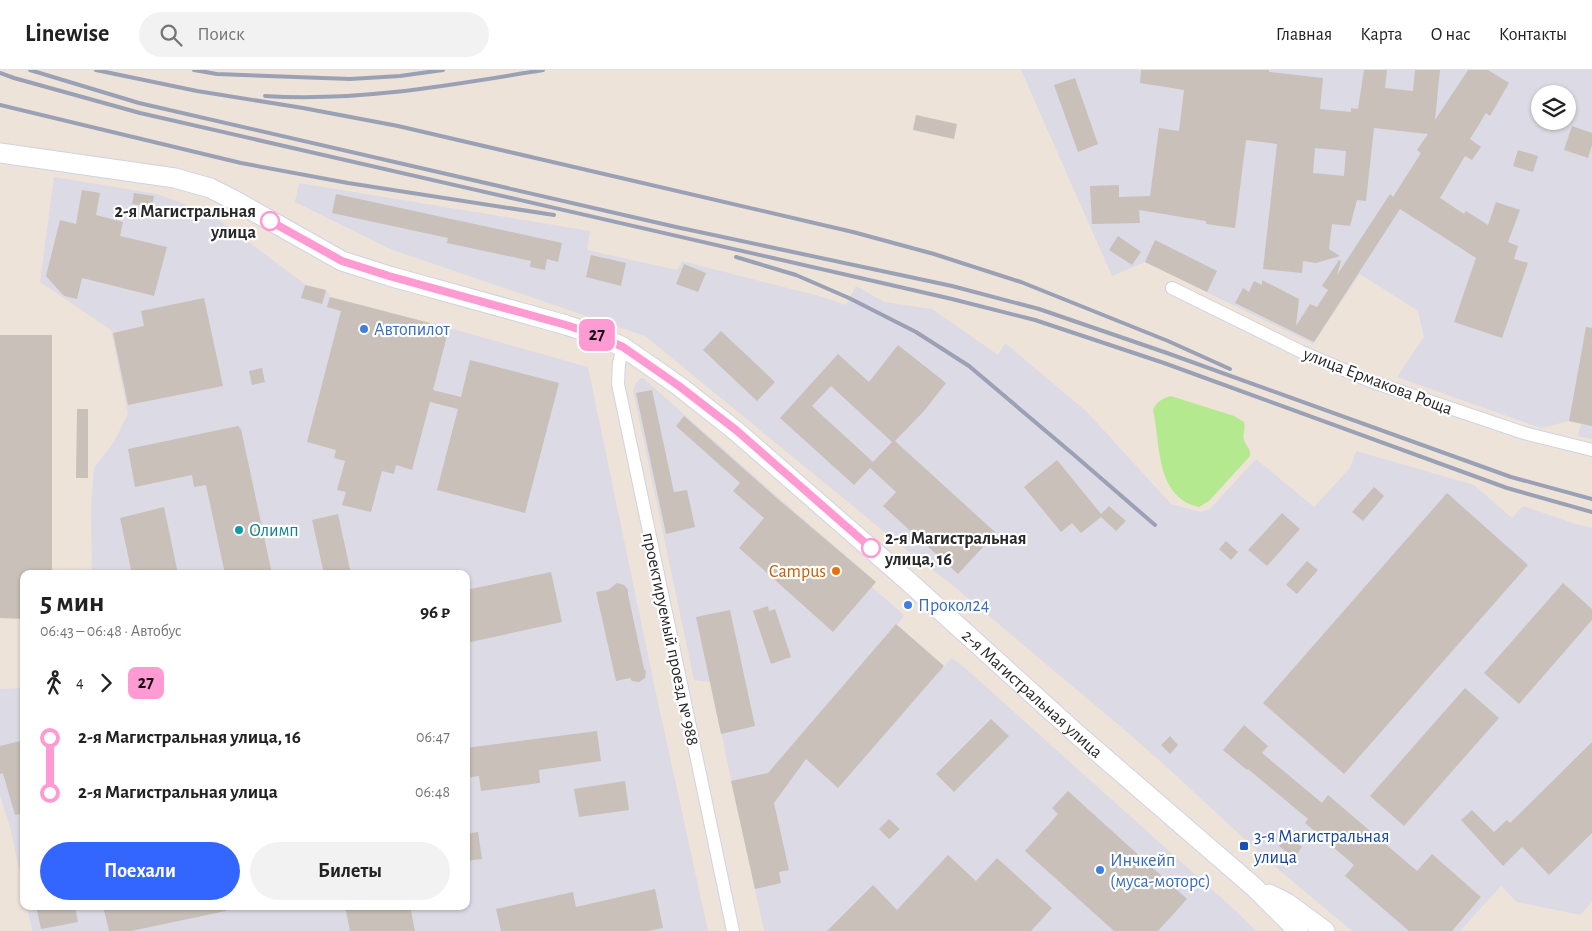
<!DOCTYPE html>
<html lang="ru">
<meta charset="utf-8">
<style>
:root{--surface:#fff;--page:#f2f2f2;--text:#222;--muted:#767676;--line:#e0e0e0;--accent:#36f}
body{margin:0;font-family:"Alegreya Sans",sans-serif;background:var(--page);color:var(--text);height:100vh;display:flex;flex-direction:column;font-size:19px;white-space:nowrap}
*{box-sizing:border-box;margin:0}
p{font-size:16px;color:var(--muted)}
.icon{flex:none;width:28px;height:28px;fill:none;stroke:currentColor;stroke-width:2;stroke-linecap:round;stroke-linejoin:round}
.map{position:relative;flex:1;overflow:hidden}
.details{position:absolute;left:20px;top:500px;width:450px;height:340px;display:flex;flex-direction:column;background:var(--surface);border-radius:10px;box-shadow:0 1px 4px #0004}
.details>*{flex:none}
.badge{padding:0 10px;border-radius:8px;font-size:18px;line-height:32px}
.controls{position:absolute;left:1531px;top:15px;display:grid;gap:10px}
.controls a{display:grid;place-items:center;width:45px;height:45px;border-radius:50%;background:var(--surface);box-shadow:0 1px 4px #0004;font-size:25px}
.map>.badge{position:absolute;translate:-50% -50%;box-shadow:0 0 0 2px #fff}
.legs{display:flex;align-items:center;gap:8px;height:55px;padding:0 20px;font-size:16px}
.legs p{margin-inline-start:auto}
.headline{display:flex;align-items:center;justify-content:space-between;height:85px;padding:0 20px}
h1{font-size:28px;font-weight:700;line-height:38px}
.button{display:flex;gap:10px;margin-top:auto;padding:10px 20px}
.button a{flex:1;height:58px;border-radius:30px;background:var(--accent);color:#fff;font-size:20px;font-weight:700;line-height:58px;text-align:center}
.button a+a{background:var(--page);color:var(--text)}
ul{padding:0 20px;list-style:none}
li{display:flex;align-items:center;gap:18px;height:55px;font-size:19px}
li i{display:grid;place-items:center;width:8px;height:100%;margin:0 6px;background:currentColor}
li i::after{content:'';width:12px;height:12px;margin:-6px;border:4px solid;border-radius:50%;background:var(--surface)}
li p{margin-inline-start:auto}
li:first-child i{background:linear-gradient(#0000 50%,currentColor 0)}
li:last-child i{background:linear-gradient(currentColor 50%,#0000 0)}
header{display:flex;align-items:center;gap:30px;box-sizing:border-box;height:70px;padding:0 25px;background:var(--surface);border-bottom:1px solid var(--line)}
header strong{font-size:24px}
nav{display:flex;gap:28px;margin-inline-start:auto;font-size:18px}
.search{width:350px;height:45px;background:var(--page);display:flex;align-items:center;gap:12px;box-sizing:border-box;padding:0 18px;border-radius:28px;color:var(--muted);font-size:19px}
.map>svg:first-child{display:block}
</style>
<header>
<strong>Linewise</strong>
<div class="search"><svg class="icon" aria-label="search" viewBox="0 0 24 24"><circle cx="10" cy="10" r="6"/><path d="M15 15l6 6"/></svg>Поиск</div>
<nav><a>Главная</a><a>Карта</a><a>О нас</a><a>Контакты</a></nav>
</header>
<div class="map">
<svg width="1592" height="861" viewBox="0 0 1592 861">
<rect width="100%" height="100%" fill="#ede3d9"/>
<!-- industrial -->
<path fill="#dcdae4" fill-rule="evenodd" d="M1021,0H1592V369L1578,366L1581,354L1569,351L1541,358L1397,307L1424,267L1418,241L1360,204L1313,274L1145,192L1112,206ZM1540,24H1568V51H1540Z
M54,107L157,124L210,143L306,215L326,220L330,227L449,258L588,297L654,614L708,861H32L27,836H466V504H92L91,436L94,398L114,372L128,344L111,260L40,212Z
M299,113L590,161L587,180L677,200L682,191L819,226L846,235L856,216L884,232L932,239L998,285L1005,273L1087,342L1171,434L1200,442L1210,439L1256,389L1314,437L1350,398L1356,381L1474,415L1512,448L1523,436L1576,454L1592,458V832L1580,845L1517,832L1501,816L1460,861H1352L1265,788L1170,700L1127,662L951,514L914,486L645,266L390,179L295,132Z
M641,308H643L780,429L876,512L872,517L904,545L897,555L944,596L952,588L965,598L1237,842L1256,861H764L710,612L694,610L633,321L636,313Z
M24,618V821L10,757L0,726V619Z"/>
<!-- green -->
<path fill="#b4e98f" d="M1171,326L1234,346L1244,352C1246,359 1242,364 1244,370C1246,377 1251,378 1250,386L1209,431L1199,437C1155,427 1161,375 1153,340C1156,332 1163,328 1171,326Z"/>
<!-- building -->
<path fill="#c8c0b9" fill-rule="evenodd" d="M1141,0H1269V2L1323,8L1320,39L1351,42V38L1358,39L1364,0H1387L1385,18L1413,21L1415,0H1440L1435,50L1468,0H1488L1509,13L1490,46L1486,43L1470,69L1481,77L1472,90L1465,86L1440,128L1464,144L1466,141L1488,155L1496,132L1520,140L1508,172L1518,176L1514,189L1528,193L1502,268L1454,252L1476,188L1400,139L1314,272L1235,233L1243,218L1249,222L1254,211L1262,215V210L1299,229L1296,256L1310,234L1317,237L1328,220L1322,216L1339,190L1341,191L1337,205L1390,124L1393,127L1421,83L1417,80L1428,64L1374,58L1366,131L1357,130L1350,156L1332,154L1329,179L1340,186L1316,193L1303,191L1302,203L1263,199L1277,74L1246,70L1235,158L1206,154V151L1139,140L1140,153L1092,154L1090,116L1119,115V127L1150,126L1159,58L1179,61L1184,20L1140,13ZM1315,78L1346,81L1344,106L1313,103Z
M1075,8L1098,74L1078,82L1054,15Z
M916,45L957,54L954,69L913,60Z
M1572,56L1592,63V75L1588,88L1564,80Z
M1518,80L1538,86L1533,102L1513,96Z
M82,120L100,123L96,145L123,152L120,166L167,177L154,226L82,208L77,229L64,226L46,206L60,150L76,154Z
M134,123L154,126L152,137L132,134Z
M336,124L562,173L558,192L547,189L545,200L530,197L531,191L447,173L448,168L332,143Z
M1118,166L1141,182L1132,195L1109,180Z
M1155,170L1217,201L1207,222L1145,192Z
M591,185L626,193L621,216L586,207Z
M684,194L706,203L698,222L676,214Z
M305,215L326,220L322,234L301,228Z
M330,227L449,258L433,320L461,327L470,290L559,313L525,443L437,420L458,339L430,332L412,400L396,395L394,404L382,401L371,442L342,435L346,422L337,420L345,391L334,388L336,380L307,372L341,241L327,237Z
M204,228L223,316L128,335L113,263L144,256L141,241Z
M1586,257L1592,258V356L1569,351Z
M721,261L775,312L757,331L703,280Z
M0,265H52V504H24V549L0,548Z
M898,275L946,313L924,341L895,371L996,463L958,504L883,436L896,422L870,398L854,415L780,348L838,284L869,312ZM831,316L892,372L873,392L812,336Z
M262,298L265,312L252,315L249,301Z
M652,320L674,422L687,420L695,457L666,464L636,323Z
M77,339H88V408H76Z
M684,346L779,430L876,512L833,562L739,478L764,448L733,421L740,413L676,356Z
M238,356L241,359L272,504H225L206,415L194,417L192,405L135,417L128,379Z
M1057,390L1101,444L1109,436L1126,451L1116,461L1101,447L1081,463L1072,453L1061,462L1024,417Z
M1374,417L1384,426L1363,451L1352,442Z
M1447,423L1528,495L1344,704L1263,633Z
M164,437L178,504H132L120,448Z
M1282,443L1300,459L1267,496L1248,480Z
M338,444L351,504H324L312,450Z
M1226,471L1238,482L1231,490L1219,479Z
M1307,491L1318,500L1297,524L1286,515Z
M551,502L562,552L466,573V520Z
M617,513L624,515L628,520V524L644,599L646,601L645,608L639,612L632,611L630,608L616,611L596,522L608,520Z
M1563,513L1592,539V550L1519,634L1484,603Z
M768,536L769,541L775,539L791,587L771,594L753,541Z
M730,540L755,656L721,664L696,547Z
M896,554L944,596L838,718L806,689L774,733L789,800L779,802L781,813L755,819L731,711L768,703Z
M1465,618L1499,648L1404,756L1370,726Z
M991,649L1009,666L954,722L936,704Z
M1244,655L1268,676L1262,683L1322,733L1328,725L1417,801L1432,784L1481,827L1452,861H1409L1345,806L1354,795L1305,753L1308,749L1248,699L1247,700L1223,680Z
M597,661L601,691L539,700L540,713L481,721L479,706L466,708V678Z
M1170,666L1178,675L1170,684L1161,675Z
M24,670V743L15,745L3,703L0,704V676Z
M1592,672V763L1549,805L1522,777L1503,796L1461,750L1472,740L1494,762L1507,750L1510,753Z
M625,711L629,740L579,747L574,719Z
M1068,721L1187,829L1158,861H1114L1025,781L1058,744L1052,738Z
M889,749L900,759L889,769L879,759Z
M478,762L482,789L466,791V764Z
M1287,765L1302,777L1294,788L1279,776Z
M948,785L976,811L997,788L1052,838L1031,861H827L873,815L897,840Z
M655,819L663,858L648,861H501L496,839L573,822L576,837Z
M36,836H75L78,852L41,859Z
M103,836H225L226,841L131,861H109Z
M345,836H410L415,861H350Z"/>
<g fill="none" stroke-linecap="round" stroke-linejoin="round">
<defs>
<path id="street" d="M1172,218L1302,282L1370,311L1524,363L1592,380
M623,277L619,293L618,314L733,861"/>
<g id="secondary">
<path id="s1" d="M0,83L175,108L210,118L232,129L342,191L389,206L566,255L596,265L623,277L679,316L736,361L908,511L1078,665L1254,817L1298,861"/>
<path d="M1269,824L1287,833L1325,861"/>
</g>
</defs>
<!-- street casing -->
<use href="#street" stroke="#ced3e4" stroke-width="14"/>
<!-- secondary casing -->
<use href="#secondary" stroke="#ced3e4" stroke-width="21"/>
<!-- street -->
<use href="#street" stroke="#fff" stroke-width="12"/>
<!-- secondary -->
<use href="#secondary" stroke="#fff" stroke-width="19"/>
<!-- rail -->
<path stroke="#9ba1b5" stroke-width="4" d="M30,0L139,33L676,157L952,216L1039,239L1167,283L1511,407L1592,429
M96,0L197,21L303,38L398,56L853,162L934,184L1021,212L1168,271L1230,299
M194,0L217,4L350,9L400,6L443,0
M0,3L14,8L140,43L952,229L1035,250L1164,293L1507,418L1592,442
M265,26C358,32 451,15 543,0
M0,35L241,93L348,113L554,145
M736,187L796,205L849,228L916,262L969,296L1073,384L1155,455"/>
</g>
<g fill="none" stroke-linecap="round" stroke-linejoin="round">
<defs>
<path id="line-1" d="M270,151L342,191L389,206L566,255L596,265L623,277L679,316L736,360L871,478"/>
</defs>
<!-- line-1 casing -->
<use href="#line-1" stroke="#fff" stroke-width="11"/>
<!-- line-1 -->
<use href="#line-1" stroke="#ff9ad2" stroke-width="8"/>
</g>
<!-- markers -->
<g fill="#fff" stroke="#ff9ad2" stroke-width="2.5">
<circle cx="270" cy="151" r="9"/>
<circle cx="871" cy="478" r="9"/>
</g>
<g fill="#3f7fe0" stroke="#fff" stroke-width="2">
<circle cx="364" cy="259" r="5"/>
<circle cx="908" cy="535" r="5"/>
<circle cx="1100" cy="800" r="5"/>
</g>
<circle fill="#0f9aa8" stroke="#fff" stroke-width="2" cx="239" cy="460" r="5"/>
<circle fill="#e8710a" stroke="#fff" stroke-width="2" cx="836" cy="501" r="5"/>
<rect fill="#1a4fb4" stroke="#fff" stroke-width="2" x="1239" y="771" width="10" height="10" rx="2.5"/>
<g text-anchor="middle" stroke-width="4.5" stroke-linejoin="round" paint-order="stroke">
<!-- stop labels -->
<g font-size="18" font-weight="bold" fill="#292929" stroke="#fff" text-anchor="end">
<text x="256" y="147">2-я Магистральная<tspan x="256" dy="21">улица</tspan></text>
<text x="885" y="474" text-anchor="start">2-я Магистральная<tspan x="885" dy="21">улица, 16</tspan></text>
</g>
<!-- shop labels -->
<g font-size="18" fill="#366cbe" stroke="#fff" text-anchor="start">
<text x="374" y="265">Автопилот</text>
<text x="918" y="541">Прокол24</text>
<text x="1110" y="796">Инчкейп<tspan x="1110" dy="21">(муса-моторс)</tspan></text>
</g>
<!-- street labels -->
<g font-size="18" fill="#292929" stroke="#fff">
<text transform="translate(1378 311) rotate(21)" y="6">улица Ермакова Роща</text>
<text transform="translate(671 569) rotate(78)" y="6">проектируемый проезд № 988</text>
<text dy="6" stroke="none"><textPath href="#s1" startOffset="1195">2-я Магистральная улица</textPath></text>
</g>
<!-- culture labels -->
<g font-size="18" fill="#0d838f" stroke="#fff" text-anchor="start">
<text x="249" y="466">Олимп</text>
</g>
<!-- food labels -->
<g font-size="18" fill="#c56008" stroke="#fff" text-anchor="end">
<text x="826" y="507">Campus</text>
</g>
<!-- transit labels -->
<g font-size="18" fill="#164399" stroke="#fff" text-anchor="start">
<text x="1254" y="772">3-я Магистральная<tspan x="1254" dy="21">улица</tspan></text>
</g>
</g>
</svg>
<div class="controls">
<a><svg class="icon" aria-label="layers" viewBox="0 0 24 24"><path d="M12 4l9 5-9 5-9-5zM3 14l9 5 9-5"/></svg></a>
</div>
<b class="badge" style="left:597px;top:265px;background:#ff9ad2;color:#111">27</b>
<section class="details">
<div class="headline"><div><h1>5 мин</h1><p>06:43 – 06:48 · Автобус</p></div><b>96 ₽</b></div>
<div class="legs"><svg class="icon" aria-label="walk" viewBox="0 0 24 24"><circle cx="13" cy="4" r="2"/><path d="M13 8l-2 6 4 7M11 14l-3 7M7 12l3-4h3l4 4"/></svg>4<svg class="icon" aria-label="forward" viewBox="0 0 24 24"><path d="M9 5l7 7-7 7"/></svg><b class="badge" style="background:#ff9ad2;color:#111">27</b></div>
<ul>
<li><i style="color:#ff9ad2"></i><b>2-я Магистральная улица, 16</b><p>06:47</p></li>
<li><i style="color:#ff9ad2"></i><b>2-я Магистральная улица</b><p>06:48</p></li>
</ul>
<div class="button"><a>Поехали</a><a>Билеты</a></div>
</section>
</div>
